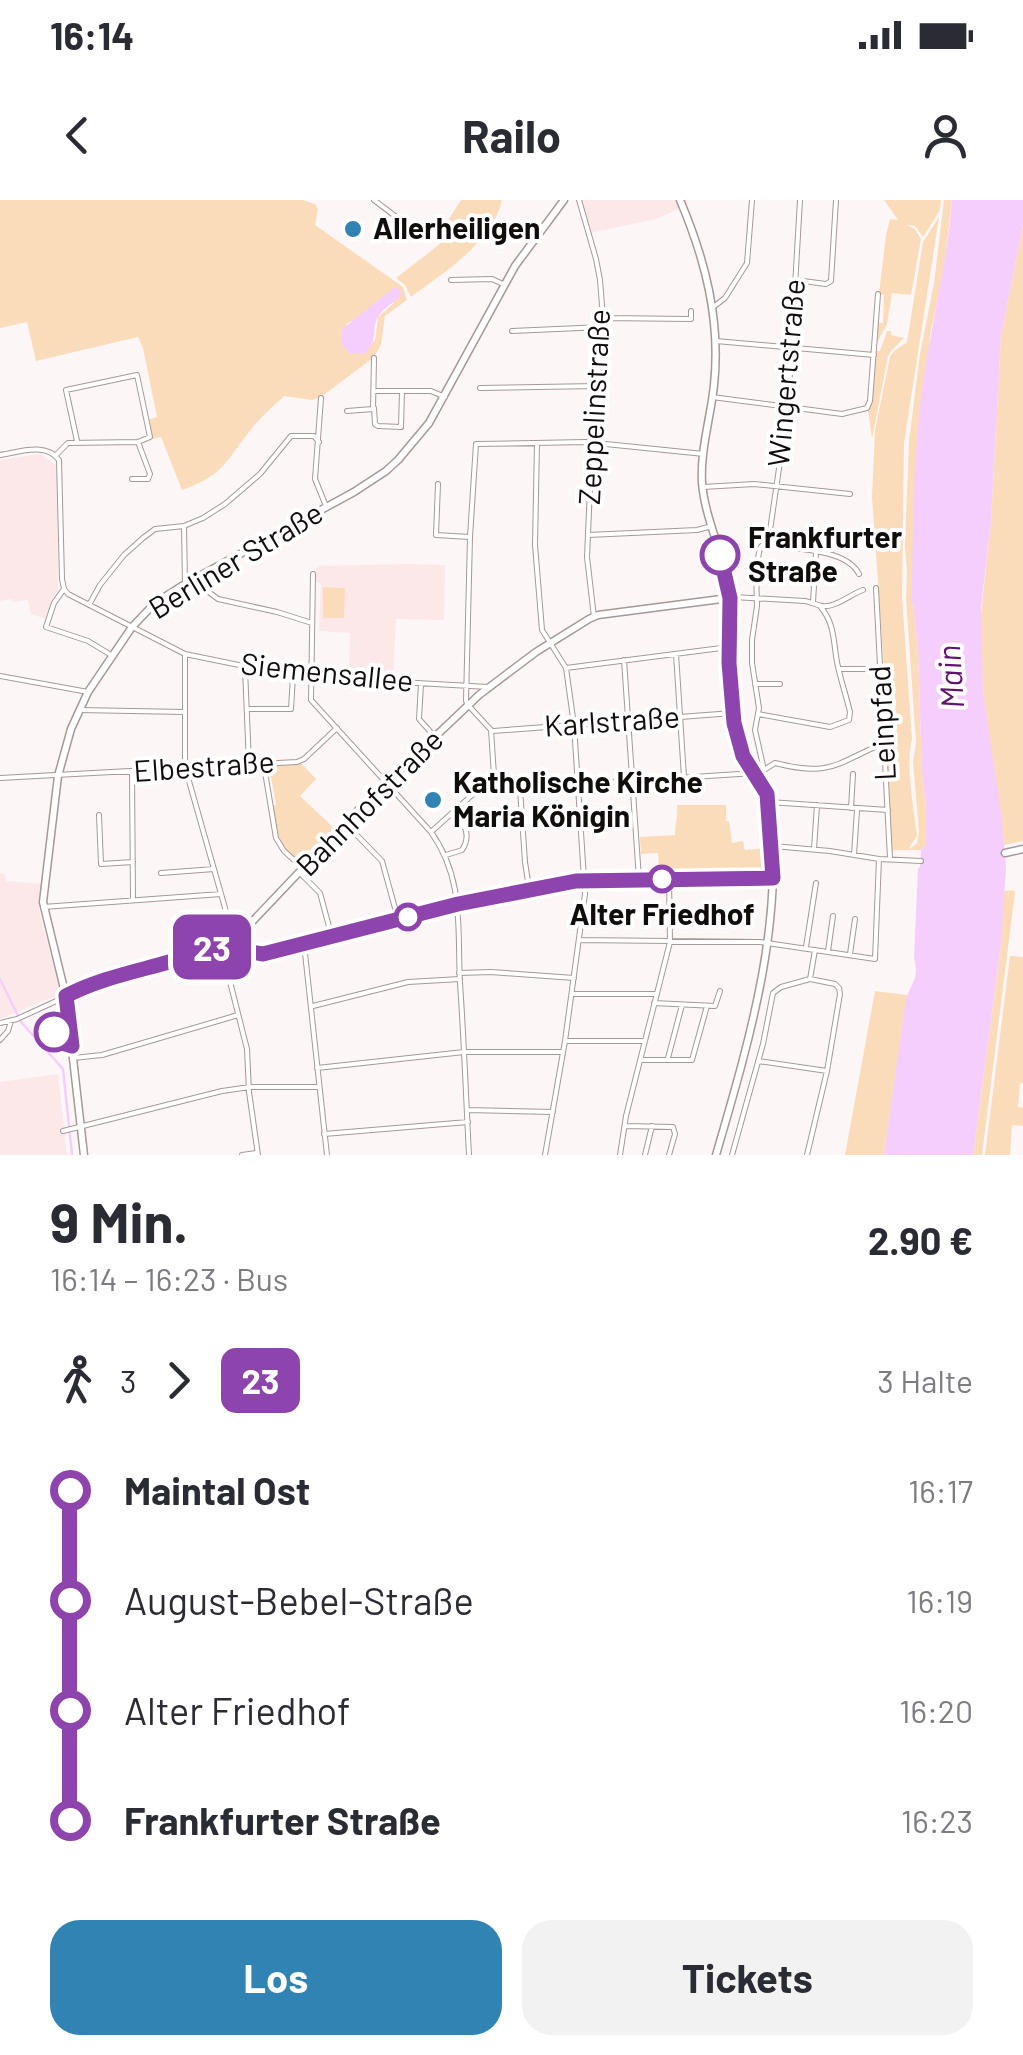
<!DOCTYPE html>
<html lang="de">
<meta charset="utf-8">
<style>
:root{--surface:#fff;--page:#f2f2f3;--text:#2b2b33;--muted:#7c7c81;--accent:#3183b4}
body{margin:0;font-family:Barlow,sans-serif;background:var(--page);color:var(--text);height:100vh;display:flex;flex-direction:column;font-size:38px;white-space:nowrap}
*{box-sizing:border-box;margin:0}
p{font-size:32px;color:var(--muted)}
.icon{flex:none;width:55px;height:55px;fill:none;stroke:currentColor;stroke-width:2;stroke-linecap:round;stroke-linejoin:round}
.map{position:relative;height:955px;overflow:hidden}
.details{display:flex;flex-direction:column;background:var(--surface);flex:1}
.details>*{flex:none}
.badge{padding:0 20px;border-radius:15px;font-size:35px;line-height:65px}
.map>.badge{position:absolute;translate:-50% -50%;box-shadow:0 0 0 5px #fff}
.legs{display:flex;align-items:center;gap:15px;height:110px;padding:0 50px;font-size:32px}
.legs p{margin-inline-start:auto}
.summary{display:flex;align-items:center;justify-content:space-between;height:170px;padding:0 50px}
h1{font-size:55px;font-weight:700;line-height:75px}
.primary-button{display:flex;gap:20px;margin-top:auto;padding:20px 50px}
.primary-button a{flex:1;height:115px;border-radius:30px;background:var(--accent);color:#fff;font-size:40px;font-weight:700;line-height:115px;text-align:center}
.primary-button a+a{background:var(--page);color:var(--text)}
ul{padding:0 50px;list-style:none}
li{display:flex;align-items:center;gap:35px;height:110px;font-size:38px}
li i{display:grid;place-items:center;width:15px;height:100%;margin:0 12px;background:currentColor}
li i::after{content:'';width:25px;height:25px;margin:-12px;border:8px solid;border-radius:50%;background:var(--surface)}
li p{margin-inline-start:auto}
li:first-child i{background:linear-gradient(#0000 50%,currentColor 0)}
li:last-child i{background:linear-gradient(currentColor 50%,#0000 0)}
.status{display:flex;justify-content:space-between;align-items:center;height:70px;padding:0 50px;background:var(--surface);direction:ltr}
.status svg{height:28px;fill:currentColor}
header{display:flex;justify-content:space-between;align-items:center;height:130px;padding:0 50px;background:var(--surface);font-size:45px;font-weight:700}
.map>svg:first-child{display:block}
</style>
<div class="status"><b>16:14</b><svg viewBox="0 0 49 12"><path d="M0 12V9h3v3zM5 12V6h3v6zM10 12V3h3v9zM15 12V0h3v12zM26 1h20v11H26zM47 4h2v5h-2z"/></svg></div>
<header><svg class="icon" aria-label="back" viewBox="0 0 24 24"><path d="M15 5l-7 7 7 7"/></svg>Railo<svg class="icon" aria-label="person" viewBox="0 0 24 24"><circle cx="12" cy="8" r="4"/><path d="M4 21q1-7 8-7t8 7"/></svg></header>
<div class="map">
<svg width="1023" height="955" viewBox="0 0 1023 955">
<rect width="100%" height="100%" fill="#fdf6f7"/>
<!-- built -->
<path fill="#fde8e9" d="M582,0H686L689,5L656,19L590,33Z
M40,254L56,265L57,268L58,392L52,402L46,419L31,414L28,400L13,402L12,399L0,401V260Z
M411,364L445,365L444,420L396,419L393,478L349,476L350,433L319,431L321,383L315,382L316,369L319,366Z
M0,673L5,674L6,681L41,684L39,711L61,794L0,819Z
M58,874L67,955H0V882Z"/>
<!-- green -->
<path fill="#fbdcba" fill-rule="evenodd" d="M0,0H303L315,4L318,9L315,25L403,87L407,100L385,116L381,145L373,158L321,197L312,200L284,196C272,208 259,218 249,232C225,263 222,276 182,290L161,237L152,239L148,220L157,217L143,148L138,137L36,161L27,122L0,128ZM395,88L393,104L378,117L375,140L364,154L346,124L360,117Z
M461,0H502C493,42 443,73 411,97L405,85L396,78L440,44L436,39Z
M884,0H941L939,12L923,37L915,26L907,25L915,29L921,39L911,95L892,93L887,124L877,143L878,123H883L884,95L879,94L886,35L890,19L898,20Z
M944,0H952L943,76L930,135L913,402L918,451L922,572L926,608V646L921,650H894L891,652L886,542L897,540L895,495L886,496L872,297L875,230L890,157L893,152L907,142L923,42L939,17L904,243L902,397L912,539C905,565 914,608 917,636L909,648L910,649L917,643L919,632L913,562L916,542L906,400L907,373L905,346L909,241L920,154L934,83Z
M1023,25V641L1004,645L983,492L980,423L991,321L1001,135Z
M887,131H891V135L904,138L891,151L888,156L872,239L868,210L872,202L876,151H880Z
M323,387L345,388L344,418H323Z
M301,563L316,579L300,596L335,629L306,662C280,655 276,629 272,606L276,605L271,577H267L266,570L270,565Z
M677,605H726V621H729L732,643L743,641L745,650L768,648V671L763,673L680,675L676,671H671L670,675H659L658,653L641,654L640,637L675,635C675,624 678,617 677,605Z
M1012,690L1015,692L982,955H973L1000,752L1004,691Z
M1010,756L1023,757V883H1020L1018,907L1023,908V926L1012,925L1010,955H985Z
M875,791L907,795L884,955H845Z"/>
<!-- water -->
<path fill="#f6cefe" d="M952,0H1023V25L1001,135L991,321L981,409L983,492L1002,619L1006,668L1001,744L973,955H884L906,798L915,778L916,770L914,756L918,668L920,667L921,650L926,645V608L922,572L918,451L913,403L910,398L912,396C913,328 913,258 922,189C931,126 947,64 952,0Z
M395,87L398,88L402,95C395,102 383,108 378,117C370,133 380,140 364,154H350L341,143L342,129Z"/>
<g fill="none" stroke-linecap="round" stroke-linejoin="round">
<!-- stream -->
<path stroke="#f6cefe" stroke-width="2.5" d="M0,779L21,822L63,869L72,955"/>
<defs>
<path id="street" d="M374,0L399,19
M579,0L596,59L600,80L603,118L592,242L587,357L594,417
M451,80L492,79L505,85
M795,80L826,84L831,81L836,0
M712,108L725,98L747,63L752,0
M603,118L691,119V111
M512,131L602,127
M716,141L874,155
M480,188L598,186
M376,191H431L445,197
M712,197L842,214L867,208L870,201L878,94
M321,198L315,279L326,306
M374,208L375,224L378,226L401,227L402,191
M347,211L373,209L374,158
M537,243L535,345L542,430L566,468L574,525L585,694L565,841L545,955
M0,255C19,252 46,242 59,260L62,379L64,389
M56,255L68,243L138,242L150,237L137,175L66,190L77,241
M132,279H148L150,274L138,242
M438,284L436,335L470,337
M703,287L754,284L850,294
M184,326L185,384
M588,335L697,330L712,326
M765,345C792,349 846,348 859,374
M313,374L311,500L431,632C465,680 457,728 460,783C464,840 466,898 469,955
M202,378L210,393L218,399L277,412L312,423
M876,388L890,658
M64,389L68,394L185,454L293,476L488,487
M64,389L54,403L46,427L88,441L111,455
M729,398L733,397L805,401C811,402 816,405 822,406C835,408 851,394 863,390
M813,402L816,352
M89,405L100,385L124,355L143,338L155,329L184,326L203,318L225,304L260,274L291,236H314L319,242
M185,454V567L233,736
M676,454L684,577
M624,460L639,679
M566,468L729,447
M245,469L249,564
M840,469H880
M0,476L88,492
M421,484L419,519L435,537
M755,484H780
M249,509H291L293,476
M79,510L184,512
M758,514L830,527L849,520L850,512C846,495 840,478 837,462C833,440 835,424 820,406
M493,531L733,513
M264,566L276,638L284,651L304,669
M764,570L755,530L759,508L752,463V440L757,406L756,368L760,348L769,337L788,207L800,0
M132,572L133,700
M758,577L764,570L775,563C831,577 835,564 884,543
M0,578L297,562L304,559L337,528
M520,589L525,662L529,688
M495,590L491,530L468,505L466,501L470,337L476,244L586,242L704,254
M769,602L888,610
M851,608L853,574
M99,615L101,664L133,662
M345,623L382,661L398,719
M431,632L472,595L480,591L754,573
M773,646L830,651L879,659L921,661
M814,649L817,605
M446,655L462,650C472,635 464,623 454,612
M854,655L857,610
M161,673L214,669
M300,673L320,693L331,734
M43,707L221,694
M580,740L760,742L875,759L879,659
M304,744L327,955
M806,747L816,683
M236,748L225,762L247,849L249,892L258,955
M828,751L833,716
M850,754L855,719
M459,773L491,772L574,778
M810,779L815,750
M572,794H657
M654,803L715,806L720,791
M313,806L408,782L460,779
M0,823L17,819L65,797
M0,840L8,831L11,821
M565,841H645
M73,858L102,855L238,815
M668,858L682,805
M642,860H692L707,806
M758,861L827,871
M317,868L464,852H563
M468,910L553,912
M625,926L673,927L675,934L669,955
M63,931L222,891L250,887H319
M324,934L468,922
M242,955L257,953
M620,955L626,916L670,742L669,679
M645,955L652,926
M732,955L763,844L773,793L781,787L810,779L835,784L839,788L840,794L827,871L807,955"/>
<path id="secondary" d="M680,0C705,59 721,120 714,185C711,216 700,250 702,283C705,320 725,356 729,393C730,406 729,419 729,431C729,465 728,504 736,537C743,563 766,579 769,604C786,720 748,845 716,955
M1005,653L1023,649
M229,739L239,751L263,754L458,704L576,681L773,679
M66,797L106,779L214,746L248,726L362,606L479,495L536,452L589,419L598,415L729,398
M84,955L66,797L43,702L58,576L71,529L88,492L132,427L155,403L185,384L354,292L386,271L398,260L429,223L515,66L564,0"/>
</defs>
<!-- street casing -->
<use href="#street" stroke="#a79898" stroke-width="6"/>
<!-- secondary casing -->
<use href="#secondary" stroke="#a79898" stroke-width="9"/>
<!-- street -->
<use href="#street" stroke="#fff" stroke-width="4"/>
<!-- secondary -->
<use href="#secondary" stroke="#fff" stroke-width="6"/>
</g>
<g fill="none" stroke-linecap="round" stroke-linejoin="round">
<defs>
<path id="line-1" d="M54,832L59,842L72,846L66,796C117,769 179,767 229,738L239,750L263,754L458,704L576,681L773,678L767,594L743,556L734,523L729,463L730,398L720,355"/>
</defs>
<!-- line-1 casing -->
<use href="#line-1" stroke="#fff" stroke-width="22"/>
<!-- line-1 -->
<use href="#line-1" stroke="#8e44ad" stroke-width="15"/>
</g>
<!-- markers -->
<g fill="#3183b4" stroke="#fff" stroke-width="4">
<circle cx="353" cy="29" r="10"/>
<circle cx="433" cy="600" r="10"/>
</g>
<g fill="#fff" stroke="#8e44ad" stroke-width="5">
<circle cx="720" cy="355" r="18"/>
<circle cx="662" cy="679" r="12"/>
<circle cx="408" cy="717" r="12"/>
<circle cx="54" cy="832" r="18"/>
</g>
<g text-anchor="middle" stroke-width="8" stroke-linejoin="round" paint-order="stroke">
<!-- poi labels -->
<g font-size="30" font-weight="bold" fill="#120d0d" stroke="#fff" text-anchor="start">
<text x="373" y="39">Allerheiligen</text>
<text x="453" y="593">Katholische Kirche<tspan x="453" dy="34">Maria Königin</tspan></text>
</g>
<!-- street labels -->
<g font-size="30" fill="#120d0d" stroke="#fff">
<text transform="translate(787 173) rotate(-85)" y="10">Wingertstraße</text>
<text transform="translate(595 207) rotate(-87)" y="10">Zeppelinstraße</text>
<text transform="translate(236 361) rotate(-31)" y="10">Berliner Straße</text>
<text transform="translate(327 473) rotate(6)" y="10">Siemensallee</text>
<text transform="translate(612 522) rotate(-4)" y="10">Karlstraße</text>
<text transform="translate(883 523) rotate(-93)" y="10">Leinpfad</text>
<text transform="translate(204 567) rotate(-4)" y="10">Elbestraße</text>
<text transform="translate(370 603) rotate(-45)" y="10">Bahnhofstraße</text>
</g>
<!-- stop labels -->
<g font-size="30" font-weight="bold" fill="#120d0d" stroke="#fff" text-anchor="start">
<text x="748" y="348">Frankfurter<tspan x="748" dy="34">Straße</tspan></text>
<text x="662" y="725" text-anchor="middle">Alter Friedhof</text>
</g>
<!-- water labels -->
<g font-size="32" font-style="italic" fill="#611170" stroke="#fff">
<text transform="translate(951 477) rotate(-94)" y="11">Main</text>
</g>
</g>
</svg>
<b class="badge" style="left:212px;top:747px;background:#8e44ad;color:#fff">23</b>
</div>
<section class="details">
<div class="summary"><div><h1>9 Min.</h1><p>16:14 – 16:23 · Bus</p></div><b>2.90 €</b></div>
<div class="legs"><svg class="icon" aria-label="walk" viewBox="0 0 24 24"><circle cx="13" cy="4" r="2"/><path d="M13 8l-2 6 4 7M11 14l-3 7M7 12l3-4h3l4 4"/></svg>3<svg class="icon" aria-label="forward" viewBox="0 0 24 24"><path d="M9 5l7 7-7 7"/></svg><b class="badge" style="background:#8e44ad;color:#fff">23</b><p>3 Halte</p></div>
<ul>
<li><i style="color:#8e44ad"></i><b>Maintal Ost</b><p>16:17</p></li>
<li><i style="color:#8e44ad"></i><span>August-Bebel-Straße</span><p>16:19</p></li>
<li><i style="color:#8e44ad"></i><span>Alter Friedhof</span><p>16:20</p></li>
<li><i style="color:#8e44ad"></i><b>Frankfurter Straße</b><p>16:23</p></li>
</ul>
<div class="primary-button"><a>Los</a><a>Tickets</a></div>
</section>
